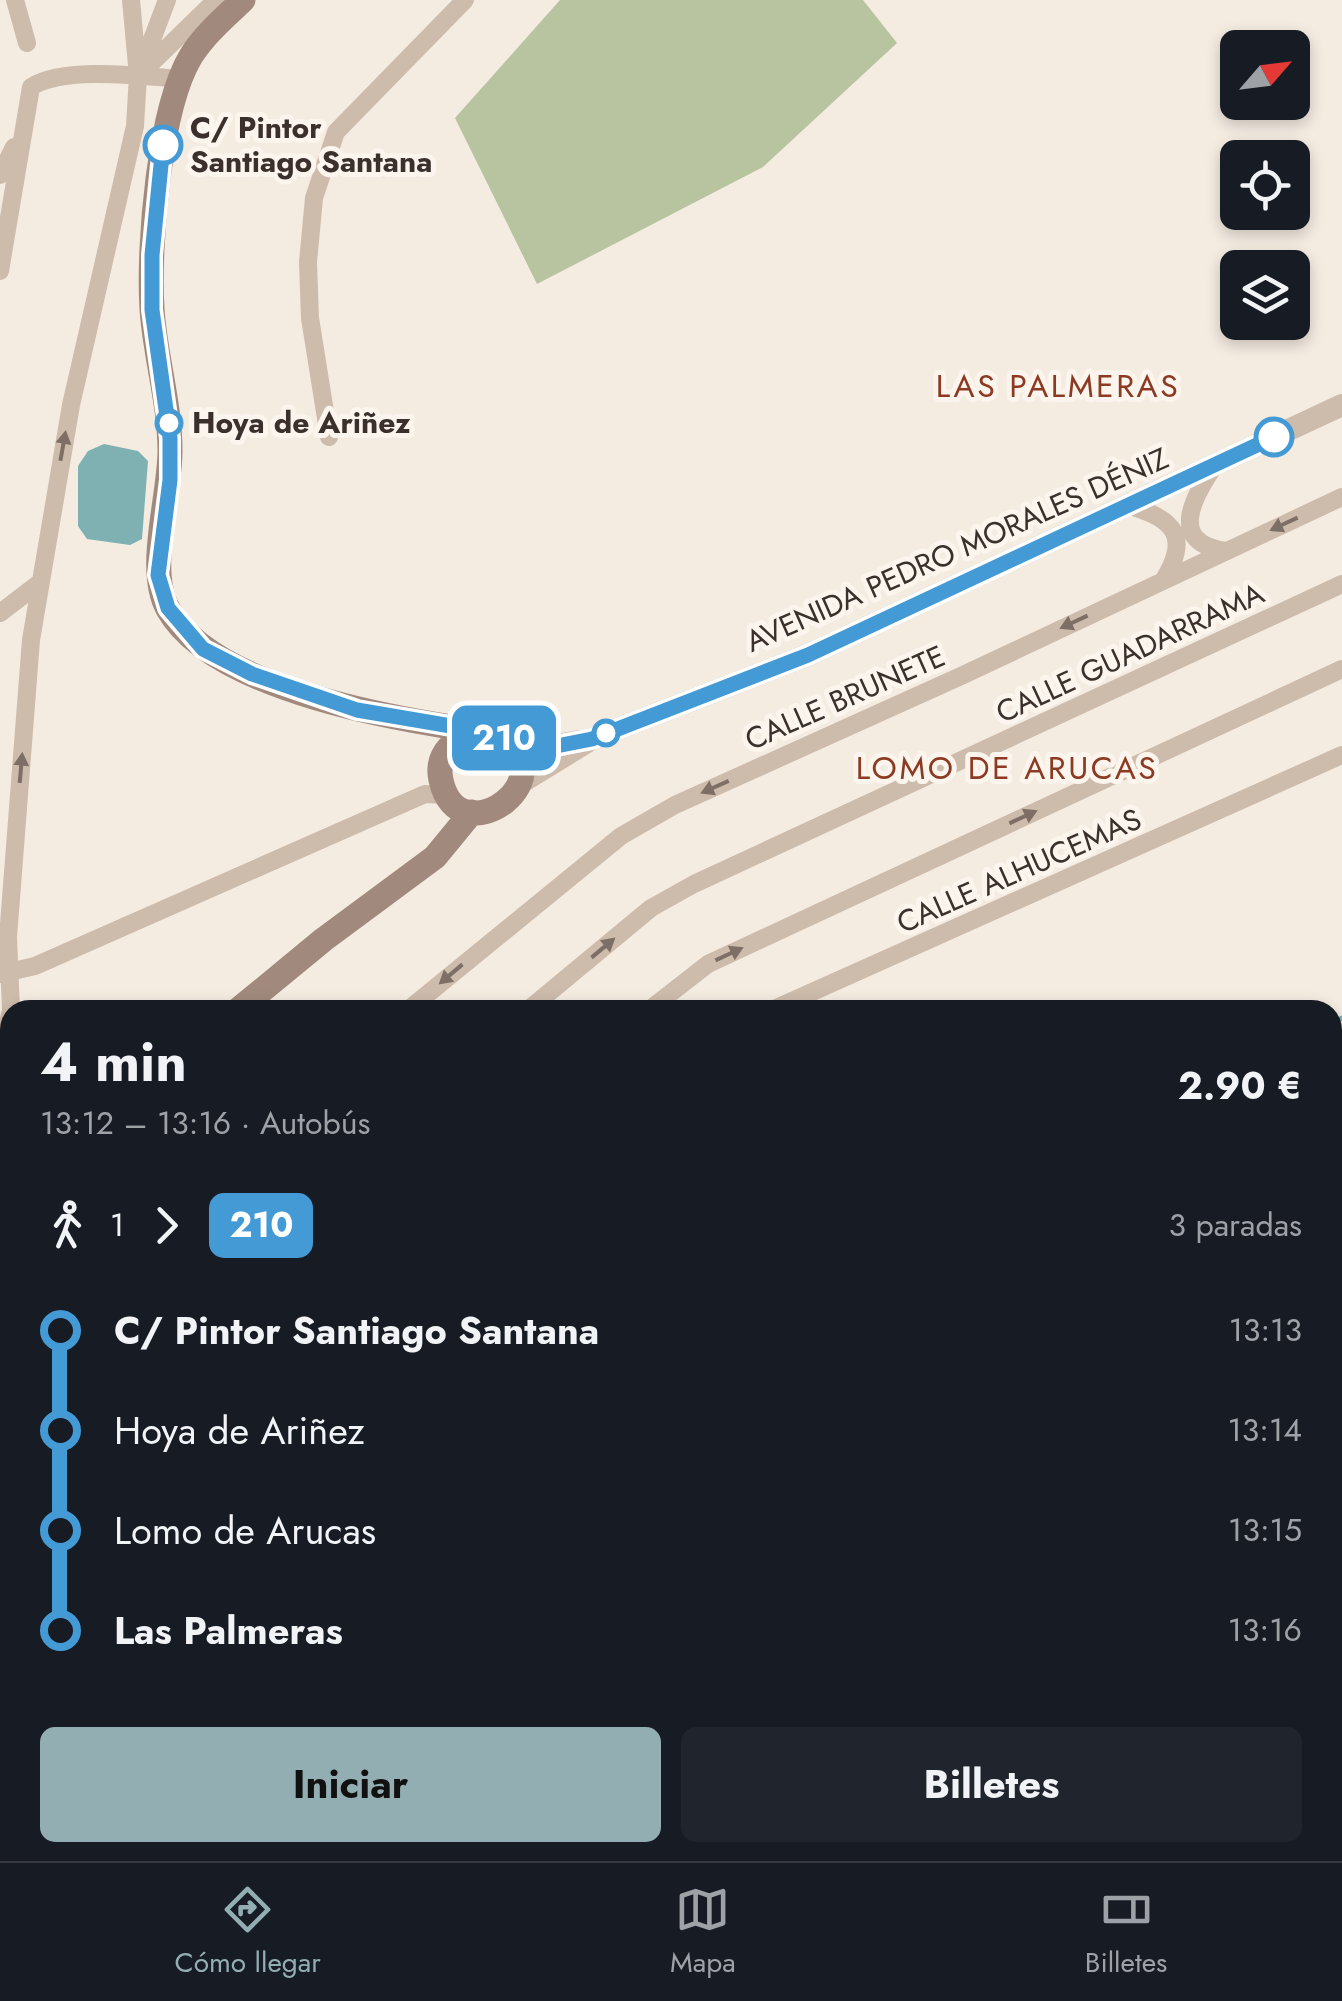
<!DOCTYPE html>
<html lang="es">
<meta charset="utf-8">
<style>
:root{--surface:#171b24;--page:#20242c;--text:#f1f3f6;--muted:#9ea1a6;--line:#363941;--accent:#92aeb2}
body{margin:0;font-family:Jost,sans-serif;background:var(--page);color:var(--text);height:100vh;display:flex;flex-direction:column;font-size:38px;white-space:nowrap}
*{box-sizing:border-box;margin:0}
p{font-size:32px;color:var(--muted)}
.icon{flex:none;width:55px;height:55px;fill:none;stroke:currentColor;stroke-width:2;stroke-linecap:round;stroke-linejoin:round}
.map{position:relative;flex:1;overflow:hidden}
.panel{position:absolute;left:0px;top:1000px;width:1342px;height:862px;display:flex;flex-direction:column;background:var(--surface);border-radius:30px 30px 0 0;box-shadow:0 5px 15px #0003}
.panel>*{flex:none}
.badge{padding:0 20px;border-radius:15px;font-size:35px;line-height:65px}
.needle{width:65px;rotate:62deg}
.fabs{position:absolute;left:1220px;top:30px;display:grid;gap:20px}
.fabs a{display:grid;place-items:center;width:90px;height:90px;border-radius:15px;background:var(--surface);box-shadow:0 5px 15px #0003;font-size:50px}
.map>.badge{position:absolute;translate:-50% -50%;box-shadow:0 0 0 5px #fff}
.legs{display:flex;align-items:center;gap:15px;height:110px;padding:0 40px;font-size:32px}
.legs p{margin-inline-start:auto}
.head{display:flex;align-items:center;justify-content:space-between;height:170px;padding:0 40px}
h1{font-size:55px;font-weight:700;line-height:75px}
.primary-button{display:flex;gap:20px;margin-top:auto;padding:20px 40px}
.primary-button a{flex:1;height:115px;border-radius:15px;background:var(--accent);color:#111;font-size:40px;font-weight:700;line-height:115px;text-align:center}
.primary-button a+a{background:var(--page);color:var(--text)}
ul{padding:0 40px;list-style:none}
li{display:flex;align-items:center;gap:35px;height:100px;font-size:38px}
li i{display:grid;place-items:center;width:15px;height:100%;margin:0 12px;background:currentColor}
li i::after{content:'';width:25px;height:25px;margin:-12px;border:8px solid;border-radius:50%;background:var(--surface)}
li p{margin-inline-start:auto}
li:first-child i{background:linear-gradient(#0000 50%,currentColor 0)}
li:last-child i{background:linear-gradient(currentColor 50%,#0000 0)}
.tabs{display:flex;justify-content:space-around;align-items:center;height:140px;border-top:2px solid var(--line);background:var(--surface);font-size:28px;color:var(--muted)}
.tabs a{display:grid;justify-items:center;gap:5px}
.tabs .active{color:var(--accent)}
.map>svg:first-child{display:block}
</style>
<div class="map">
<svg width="1342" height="1861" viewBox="0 0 1342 1861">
<rect width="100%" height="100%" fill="#f4ebe1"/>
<!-- green -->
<path fill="#b8c4a0" d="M560,0H863L897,43L763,167L537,284L455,118Z
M628,1852L691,1853L695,1861H609Z"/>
<!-- water -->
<path fill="#7fb0b2" d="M104,444L138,451L148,461L142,539L130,545L87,539L78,526V466L88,451Z"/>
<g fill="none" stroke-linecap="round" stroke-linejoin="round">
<!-- stream -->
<path stroke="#7fb0b2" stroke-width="5" d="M1332,1024L1342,1018
M1332,1690L1342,1689"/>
<!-- minor -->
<path stroke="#cdbbac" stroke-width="18" d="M15,0L27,43
M142,66L167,0
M138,76L216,0
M0,175L14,147
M0,271L31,87C64,66 141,76 181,79
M329,437L310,318L308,262L314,198L336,132L465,0
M1215,465C1193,497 1167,543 1226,551
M1130,506C1176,519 1190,538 1163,581
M0,613L38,584
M0,974L35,966L425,794L447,795
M11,1010L8,937L31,640L71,405L135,126L138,76L131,0
M408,1010L621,836L675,805L961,676L1342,497
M528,1010L651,908L694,884L1342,584
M649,1010L708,964L1342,669
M772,1010L1342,755
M0,1068L10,1014
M0,1227L10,1243
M0,1343L10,1365
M0,1451L10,1448
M0,1529L10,1524
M0,1623L10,1602
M1332,1706L1342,1704
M0,1784L10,1799
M1332,1790H1342
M1332,1807L1342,1809
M47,1852L53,1861
M164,1861L174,1852
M436,1861L453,1852
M1029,1861L1061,1852
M1334,1861L1342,1859"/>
<!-- tertiary -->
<path stroke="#cdbbac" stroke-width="22" d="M499,736L536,749L579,741
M519,784L592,739L808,655L1342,405"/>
<!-- secondary -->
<path stroke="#a18a7d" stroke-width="25" d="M243,0C225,17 204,35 191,56C159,109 148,246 152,309C155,356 170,403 170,451C170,496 146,570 168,609C214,691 404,721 492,733C577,773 458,861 441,780C435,753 456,736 479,731
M238,1010L323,940L435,857L472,812
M213,1861L223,1852"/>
</g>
<!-- one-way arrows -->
<defs><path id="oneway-solid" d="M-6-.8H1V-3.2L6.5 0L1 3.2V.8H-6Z" transform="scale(2.5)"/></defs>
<g fill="#7d6f65">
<use href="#oneway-solid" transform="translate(63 446) rotate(-80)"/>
<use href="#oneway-solid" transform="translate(1284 524) rotate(155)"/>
<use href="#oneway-solid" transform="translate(1074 622) rotate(155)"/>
<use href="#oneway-solid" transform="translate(21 768) rotate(-85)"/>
<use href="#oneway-solid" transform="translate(715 787) rotate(156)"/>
<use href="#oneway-solid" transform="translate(1023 817) rotate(-25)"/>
<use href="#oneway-solid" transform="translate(603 948) rotate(-40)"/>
<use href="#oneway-solid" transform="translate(729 954) rotate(-25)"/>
<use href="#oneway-solid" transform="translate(451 974) rotate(140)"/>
</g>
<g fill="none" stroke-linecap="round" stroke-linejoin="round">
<defs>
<path id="line-1" d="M163,145L152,255V310L170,438V480L158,575L168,608L203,649L252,674L357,710L492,733L536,750L592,739L808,655L1274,437"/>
</defs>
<!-- line-1 casing -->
<use href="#line-1" stroke="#fff" stroke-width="22"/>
<!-- line-1 -->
<use href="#line-1" stroke="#449ad5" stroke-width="15"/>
</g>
<!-- markers -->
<g fill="#fff" stroke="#449ad5" stroke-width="5">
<circle cx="163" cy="145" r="18"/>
<circle cx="169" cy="423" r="12"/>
<circle cx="1274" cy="437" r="18"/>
<circle cx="606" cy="733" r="12"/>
</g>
<g text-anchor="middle" stroke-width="10" stroke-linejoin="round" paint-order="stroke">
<!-- stop labels -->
<g font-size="30" font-weight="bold" fill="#3b302b" stroke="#fbf5ee" text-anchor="start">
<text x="190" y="138">C/ Pintor<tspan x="190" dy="34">Santiago Santana</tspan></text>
<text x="192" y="433">Hoya de Ariñez</text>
</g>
<!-- street labels -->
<g font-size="30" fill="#3b302b" stroke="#fbf5ee">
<text transform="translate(957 550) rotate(-24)" y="10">AVENIDA PEDRO MORALES DÉNIZ</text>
<text transform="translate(1130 653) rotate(-25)" y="10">CALLE GUADARRAMA</text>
<text transform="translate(845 698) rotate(-24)" y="10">CALLE BRUNETE</text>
<text transform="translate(1019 871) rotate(-24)" y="10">CALLE ALHUCEMAS</text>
</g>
<!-- neighbourhood labels -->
<g font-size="32" letter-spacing="2.5" fill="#8c3b22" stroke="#fbf5ee">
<text x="1058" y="397">LAS PALMERAS</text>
<text x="1007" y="779">LOMO DE ARUCAS</text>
</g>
</g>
</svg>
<div class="fabs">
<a><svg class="needle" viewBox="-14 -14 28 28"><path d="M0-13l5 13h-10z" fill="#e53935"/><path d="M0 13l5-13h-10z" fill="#9ea1a6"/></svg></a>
<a><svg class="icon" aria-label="locate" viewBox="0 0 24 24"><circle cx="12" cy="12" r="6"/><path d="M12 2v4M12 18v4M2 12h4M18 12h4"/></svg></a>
<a><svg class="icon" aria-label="layers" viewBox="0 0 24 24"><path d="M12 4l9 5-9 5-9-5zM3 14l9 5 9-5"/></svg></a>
</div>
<b class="badge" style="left:504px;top:738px;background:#449ad5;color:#fff">210</b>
<section class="panel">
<div class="head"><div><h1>4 min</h1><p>13:12 – 13:16 · Autobús</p></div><b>2.90 €</b></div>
<div class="legs"><svg class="icon" aria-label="walk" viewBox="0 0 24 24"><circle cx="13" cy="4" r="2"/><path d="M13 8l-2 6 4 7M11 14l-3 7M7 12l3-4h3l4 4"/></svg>1<svg class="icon" aria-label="forward" viewBox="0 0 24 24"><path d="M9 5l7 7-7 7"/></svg><b class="badge" style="background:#449ad5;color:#fff">210</b><p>3 paradas</p></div>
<ul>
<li><i style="color:#449ad5"></i><b>C/ Pintor Santiago Santana</b><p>13:13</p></li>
<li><i style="color:#449ad5"></i><span>Hoya de Ariñez</span><p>13:14</p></li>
<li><i style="color:#449ad5"></i><span>Lomo de Arucas</span><p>13:15</p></li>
<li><i style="color:#449ad5"></i><b>Las Palmeras</b><p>13:16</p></li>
</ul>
<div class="primary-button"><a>Iniciar</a><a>Billetes</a></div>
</section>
</div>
<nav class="tabs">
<a class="active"><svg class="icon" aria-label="directions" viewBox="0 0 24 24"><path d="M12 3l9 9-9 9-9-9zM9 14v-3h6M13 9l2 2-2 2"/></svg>Cómo llegar</a>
<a><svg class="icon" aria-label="map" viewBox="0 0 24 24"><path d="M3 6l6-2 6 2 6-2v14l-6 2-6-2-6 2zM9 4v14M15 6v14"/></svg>Mapa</a>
<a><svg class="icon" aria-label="tickets" viewBox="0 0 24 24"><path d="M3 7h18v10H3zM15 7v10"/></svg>Billetes</a>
</nav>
